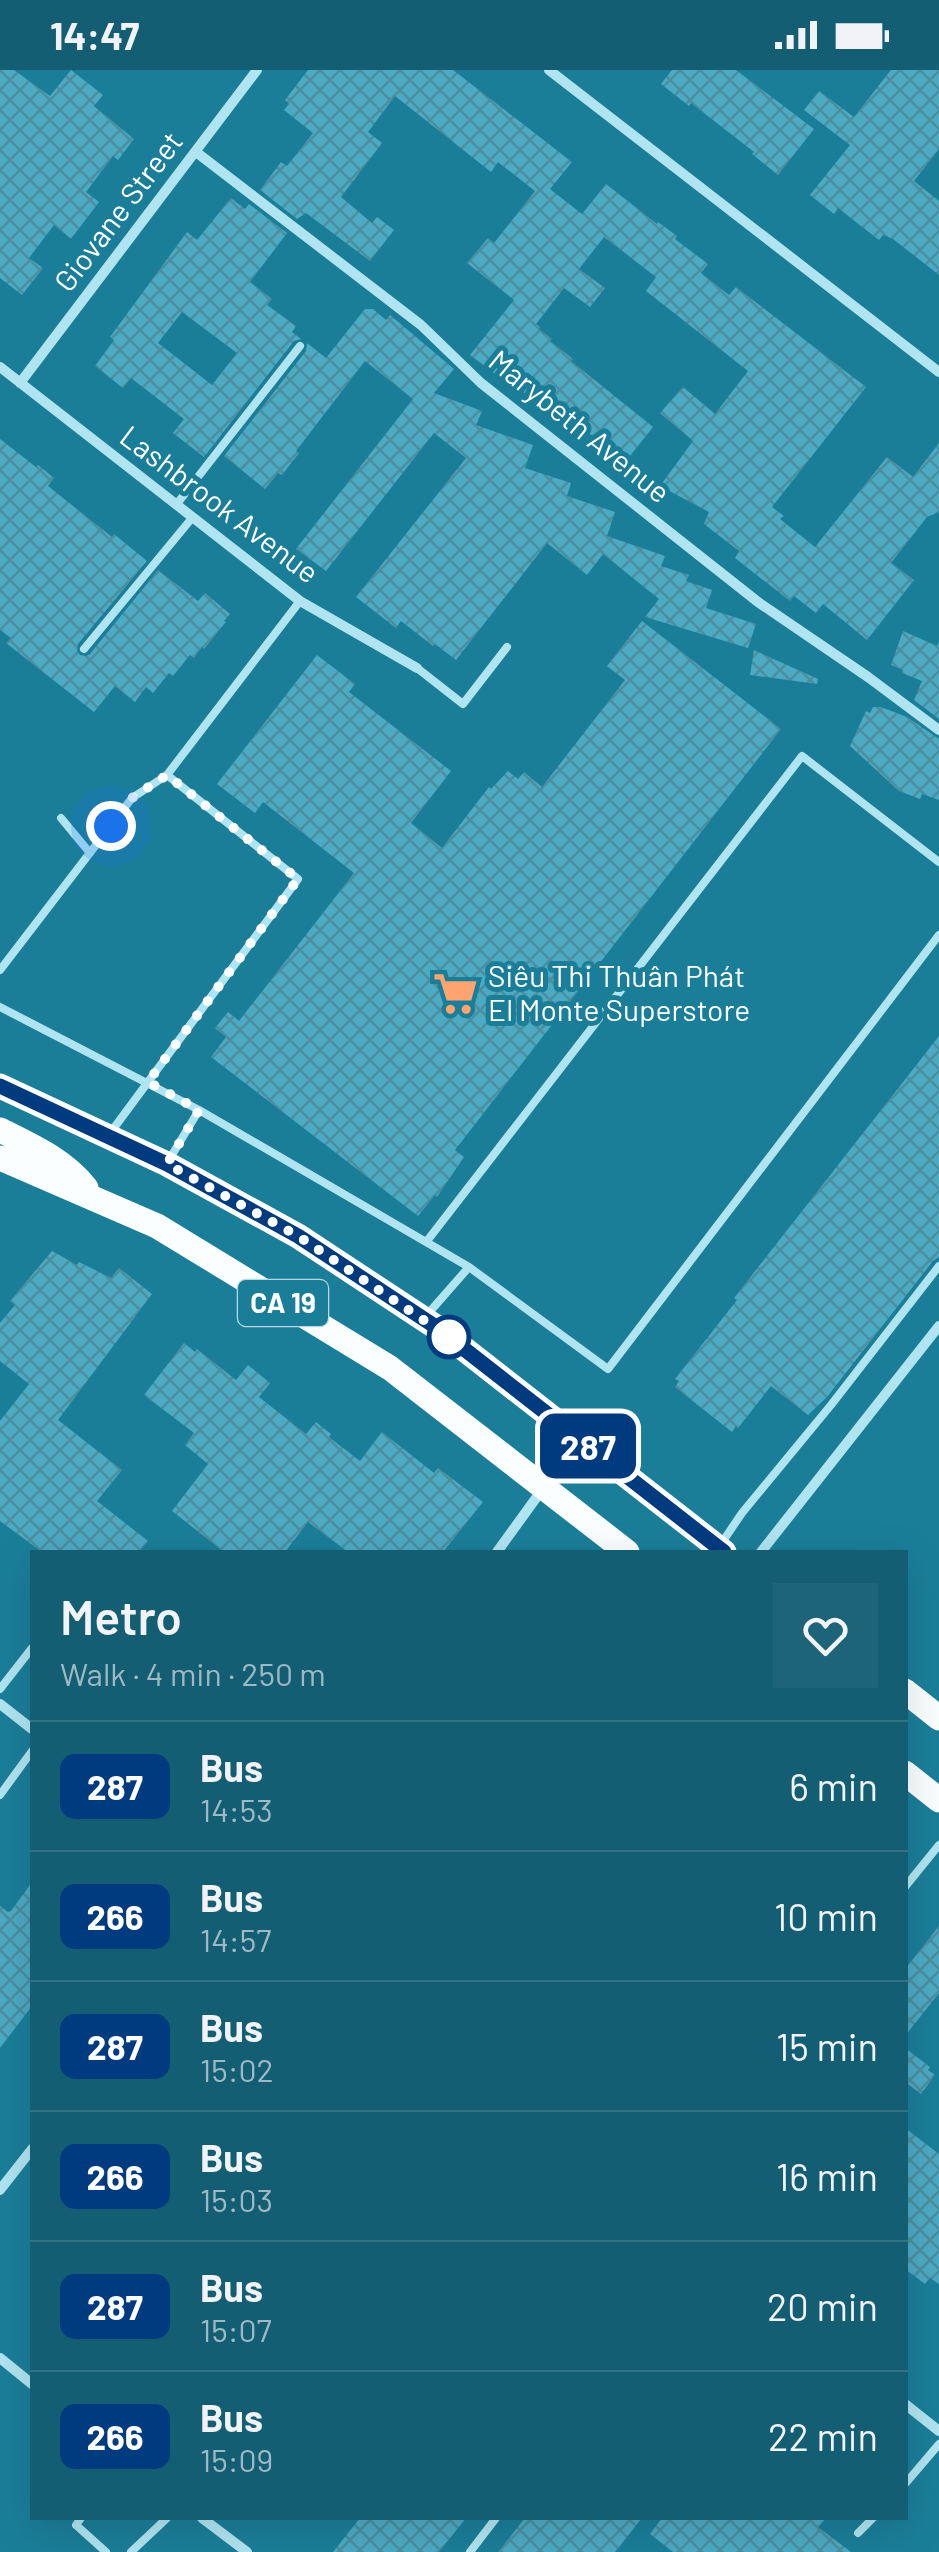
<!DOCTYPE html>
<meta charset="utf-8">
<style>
:root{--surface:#145e73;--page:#1d6478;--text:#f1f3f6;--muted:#9dbac4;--line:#337385}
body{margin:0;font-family:Barlow,sans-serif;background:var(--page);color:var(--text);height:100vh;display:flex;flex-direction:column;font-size:38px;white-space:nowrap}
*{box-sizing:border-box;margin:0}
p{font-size:32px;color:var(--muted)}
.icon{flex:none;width:55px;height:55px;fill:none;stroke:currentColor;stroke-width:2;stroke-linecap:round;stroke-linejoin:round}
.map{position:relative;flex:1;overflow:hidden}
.details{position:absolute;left:30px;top:1480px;width:878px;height:970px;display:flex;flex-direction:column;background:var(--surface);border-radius:0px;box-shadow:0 10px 40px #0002}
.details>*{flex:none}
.badge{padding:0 20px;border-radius:15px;font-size:35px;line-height:65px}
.you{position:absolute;width:50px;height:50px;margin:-25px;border:8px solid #fff;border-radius:50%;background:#1a73e8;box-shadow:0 0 0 15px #1a73e833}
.map>.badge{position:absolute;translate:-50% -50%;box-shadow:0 0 0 5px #fff}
.round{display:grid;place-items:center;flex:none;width:105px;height:105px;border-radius:0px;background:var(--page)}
.summary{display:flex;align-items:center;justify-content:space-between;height:170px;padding:0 30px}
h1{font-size:48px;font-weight:600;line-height:75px}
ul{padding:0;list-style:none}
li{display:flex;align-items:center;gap:30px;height:130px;padding:0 30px;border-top:2px solid var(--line)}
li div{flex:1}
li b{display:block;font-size:38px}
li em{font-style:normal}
li .badge{min-width:110px;font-weight:700;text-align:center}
.status{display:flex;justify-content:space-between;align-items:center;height:70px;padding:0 50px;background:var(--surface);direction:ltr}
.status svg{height:28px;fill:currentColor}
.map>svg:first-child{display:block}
</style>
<div class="status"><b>14:47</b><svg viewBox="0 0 49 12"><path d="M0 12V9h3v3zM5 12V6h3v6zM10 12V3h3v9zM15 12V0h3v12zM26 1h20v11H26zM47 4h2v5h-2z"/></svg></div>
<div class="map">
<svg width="939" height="2482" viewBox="0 0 939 2482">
<defs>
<pattern id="building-cross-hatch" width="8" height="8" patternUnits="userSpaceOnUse" patternTransform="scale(2.5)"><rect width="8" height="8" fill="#4caac3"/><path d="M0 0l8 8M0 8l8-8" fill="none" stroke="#4c8e9f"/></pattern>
</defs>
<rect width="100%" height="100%" fill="#1b7e99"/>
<!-- building -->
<path fill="url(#building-cross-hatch)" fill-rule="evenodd" d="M0,0H14L50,26L71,0L103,25L94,36L134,69L118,90L113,86L86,122L99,132L71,169L54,155L29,188L43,198L22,225L0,208Z
M308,0H453L572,92L550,119L582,144L606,114L657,154L658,152L677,166L675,169L708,194L701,203L729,225L736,217L866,317L772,437L784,446L780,449L815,477L887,387L913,407L939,373V442L927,447L891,493L914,510L867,570L823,534L816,543L794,526L790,531L735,488L739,481L704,454L709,442L660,416L693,371L660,343L683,317L715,344L748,301L646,221L656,207L604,167L579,199L605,218L590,237L564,218L536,254L540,257L539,259L552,269L550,271L573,289L571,291L653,357L622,396L594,377L599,371L567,346L563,352L515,316L514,318L470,285L514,230L467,193L488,168L494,173L535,121L498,92L491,102L395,26L368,62L382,73L341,127L372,153L377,147L394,160L370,191L306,143L297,149L260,120L281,92L287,96L313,63L284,40L289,34L285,30Z
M672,0H736L814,59L778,105L752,84L754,82L691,33L689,36L661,14Z
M891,0H939V79L914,111L939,131V205L893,169L883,165L879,170L838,138L834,144L810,125L850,75L804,40L819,21L854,47Z
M231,128L245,139L249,134L287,163L250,212L272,229L267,235L296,256L292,262L301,269L294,271L204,387L173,363L184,349L131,308L123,318L95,296L114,270L110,267L187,162L197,170ZM182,242L237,283L212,315L158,273Z
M365,239H373L386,250L390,245L454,299L434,323L482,341L476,355L533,375L525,398L571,413L567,426L615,442L607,466L665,486L661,496L689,505L686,511L712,520L706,538L756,554L748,578L645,547L659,529L603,484L587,505L547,473L456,590L435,574L433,576L401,551L396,558L356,527L466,388L434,363L326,501L296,479L413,329L365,291L296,381L299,383L282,405L278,403L265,419L224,386L306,281L307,273L326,288Z
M0,369L36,397L38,395L54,408L48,416L112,467L114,464L147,491L78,574L77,581L80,585L86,586L90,584L158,500L198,531L205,523L230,544L224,551L226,552L204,579L202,577L194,588L190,585L173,606L169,603L153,623L146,617L135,632L115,616L94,642L6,573L11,568L0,560Z
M642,551L781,659L455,1080L464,1087L437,1127L435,1125L418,1146L211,987L226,967L215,958L228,942L239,951L354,803L263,732L255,743L217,714L317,585L355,614L349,622L451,701L411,753L442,778L489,717L491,719L508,701L518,709L524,702L542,717L625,610L607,596Z
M903,561L937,576L939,572V649L914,630L922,611L902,603L903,600L891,595Z
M754,580L818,609L817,614L750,605Z
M873,637H881L907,647L939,669V730L922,724L920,729L899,721L850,676L866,641L870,643Z
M939,966V1187L933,1191L827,1327L808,1345L771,1316L738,1358L736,1356L732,1362L675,1317L679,1311L675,1309L737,1230L734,1228Z
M52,1181L77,1195L79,1192L111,1208L119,1198L152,1224L58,1350L122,1400L97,1431L148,1471L139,1482H42L0,1451V1351L29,1314L0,1291V1253L15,1235L10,1231Z
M184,1273L195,1282L197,1279L236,1310L248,1295L270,1313L259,1327L306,1364L316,1352L331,1364L329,1367L360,1391L382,1362L434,1403L438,1398L483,1432L443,1482H348L308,1452L285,1482H224L172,1441L208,1394L185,1375L194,1363L144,1325Z
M32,1812V1936L0,1978V1836L8,1842L11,1841Z
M939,1856V1923L905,1966V1899Z
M905,1978L930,1997L928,2000L935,2005L921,2024L905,2012Z
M905,2058L939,2084V2214L930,2208L925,2214L905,2199Z
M360,2448H466L439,2482H333Z
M525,2448H642L615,2482H498Z
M662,2448H826L818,2457L851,2482H673L650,2464Z"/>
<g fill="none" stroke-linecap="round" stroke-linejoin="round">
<!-- lane -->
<path stroke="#b0e4f0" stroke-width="8" d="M176,435L300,276
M84,579L192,448
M417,598L463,634L507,577
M61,748L90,783
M0,900L132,728L167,705L300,531
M0,937L199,1040
M111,1062L298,809L167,705
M169,1090L199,1040L469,1197L608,1299L939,865
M427,1171L802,686L939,792
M426,1246L469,1197
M721,1474L742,1443L831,1335L939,1196
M0,1619L32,1578
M0,1725L32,1681
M905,1817L939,1775
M905,2414L939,2374
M81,2448L76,2455L106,2482
M858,2463L873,2448
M131,2482L167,2448
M470,2482L496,2448"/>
<!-- street -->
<path stroke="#b0e4f0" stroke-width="10" d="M549,0L939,302
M196,82L421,255L481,313L758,532L868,607L939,660
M0,297L300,531L417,598
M20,313L257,0
M497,1482L578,1370
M761,1482L939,1256
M0,1634L32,1659
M0,2120L32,2079
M0,2288L32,2314
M905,2334L939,2361
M202,2448L247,2482"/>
<!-- primary -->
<path stroke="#fafeff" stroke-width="25" d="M0,1016L167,1094L298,1166L436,1257L724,1482
M0,1060C32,1076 64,1090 86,1118
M0,1088L157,1156L390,1298L627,1482
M905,1621L939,1648
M905,1703L939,1730"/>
</g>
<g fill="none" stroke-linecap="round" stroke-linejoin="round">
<defs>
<path id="line" d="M0,1016L167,1094L298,1166L436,1257L724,1482"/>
</defs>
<!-- line casing -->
<use href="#line" stroke="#fff" stroke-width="22"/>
<!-- line -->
<use href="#line" stroke="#003b80" stroke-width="15"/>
<!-- walk -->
<path stroke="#fff" stroke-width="10" stroke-dasharray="0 18" d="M111,756L132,728L167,705L298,809L148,1012L199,1040L167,1094L298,1166L449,1267"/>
</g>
<!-- icons -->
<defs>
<symbol id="supermarket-bare" viewBox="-9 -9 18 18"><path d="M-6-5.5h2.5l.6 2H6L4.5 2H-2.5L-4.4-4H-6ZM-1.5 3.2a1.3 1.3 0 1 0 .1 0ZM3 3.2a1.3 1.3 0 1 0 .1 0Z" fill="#ffa370" stroke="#1b7e99" stroke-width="2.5" paint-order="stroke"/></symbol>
</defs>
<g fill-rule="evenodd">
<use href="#supermarket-bare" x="424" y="892" width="63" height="63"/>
</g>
<!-- markers -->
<circle fill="#fff" stroke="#003b80" stroke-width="5" cx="449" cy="1267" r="20"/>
<g text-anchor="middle" stroke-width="10" stroke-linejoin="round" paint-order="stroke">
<!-- shield labels -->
<rect fill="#1b7e99" stroke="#bbd8e0" stroke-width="2.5" x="238" y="1210" width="90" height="46" rx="8"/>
<g font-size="28" font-weight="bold" fill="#fff">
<text x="283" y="1243">CA 19</text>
</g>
<!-- street labels -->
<g font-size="30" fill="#fff" stroke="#1b7e99">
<text transform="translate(119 142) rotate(-53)" y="10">Giovane Street</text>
<text transform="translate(579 357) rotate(39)" y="10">Marybeth Avenue</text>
<text transform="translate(219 435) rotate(37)" y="10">Lashbrook Avenue</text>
</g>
<!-- poi labels -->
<g font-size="30" fill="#fff" stroke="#1b7e99" text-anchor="start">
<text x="488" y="917">Siêu Thi Thuân Phát<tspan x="488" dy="34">El Monte Superstore</tspan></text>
</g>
</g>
</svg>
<div class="you" style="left:111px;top:756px"></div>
<b class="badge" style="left:588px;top:1376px;background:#003b80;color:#fff">287</b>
<section class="details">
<div class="summary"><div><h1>Metro</h1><p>Walk · 4 min · 250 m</p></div><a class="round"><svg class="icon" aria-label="heart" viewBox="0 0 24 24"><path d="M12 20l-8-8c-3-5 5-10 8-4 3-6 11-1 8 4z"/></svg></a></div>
<ul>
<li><span class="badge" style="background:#003b80;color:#fff">287</span><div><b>Bus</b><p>14:53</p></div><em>6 min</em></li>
<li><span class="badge" style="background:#003b80;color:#fff">266</span><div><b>Bus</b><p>14:57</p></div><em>10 min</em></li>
<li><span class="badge" style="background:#003b80;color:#fff">287</span><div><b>Bus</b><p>15:02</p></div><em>15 min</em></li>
<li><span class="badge" style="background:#003b80;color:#fff">266</span><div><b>Bus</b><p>15:03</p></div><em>16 min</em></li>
<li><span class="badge" style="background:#003b80;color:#fff">287</span><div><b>Bus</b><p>15:07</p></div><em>20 min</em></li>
<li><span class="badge" style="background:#003b80;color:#fff">266</span><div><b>Bus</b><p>15:09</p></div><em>22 min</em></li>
</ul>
</section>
</div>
